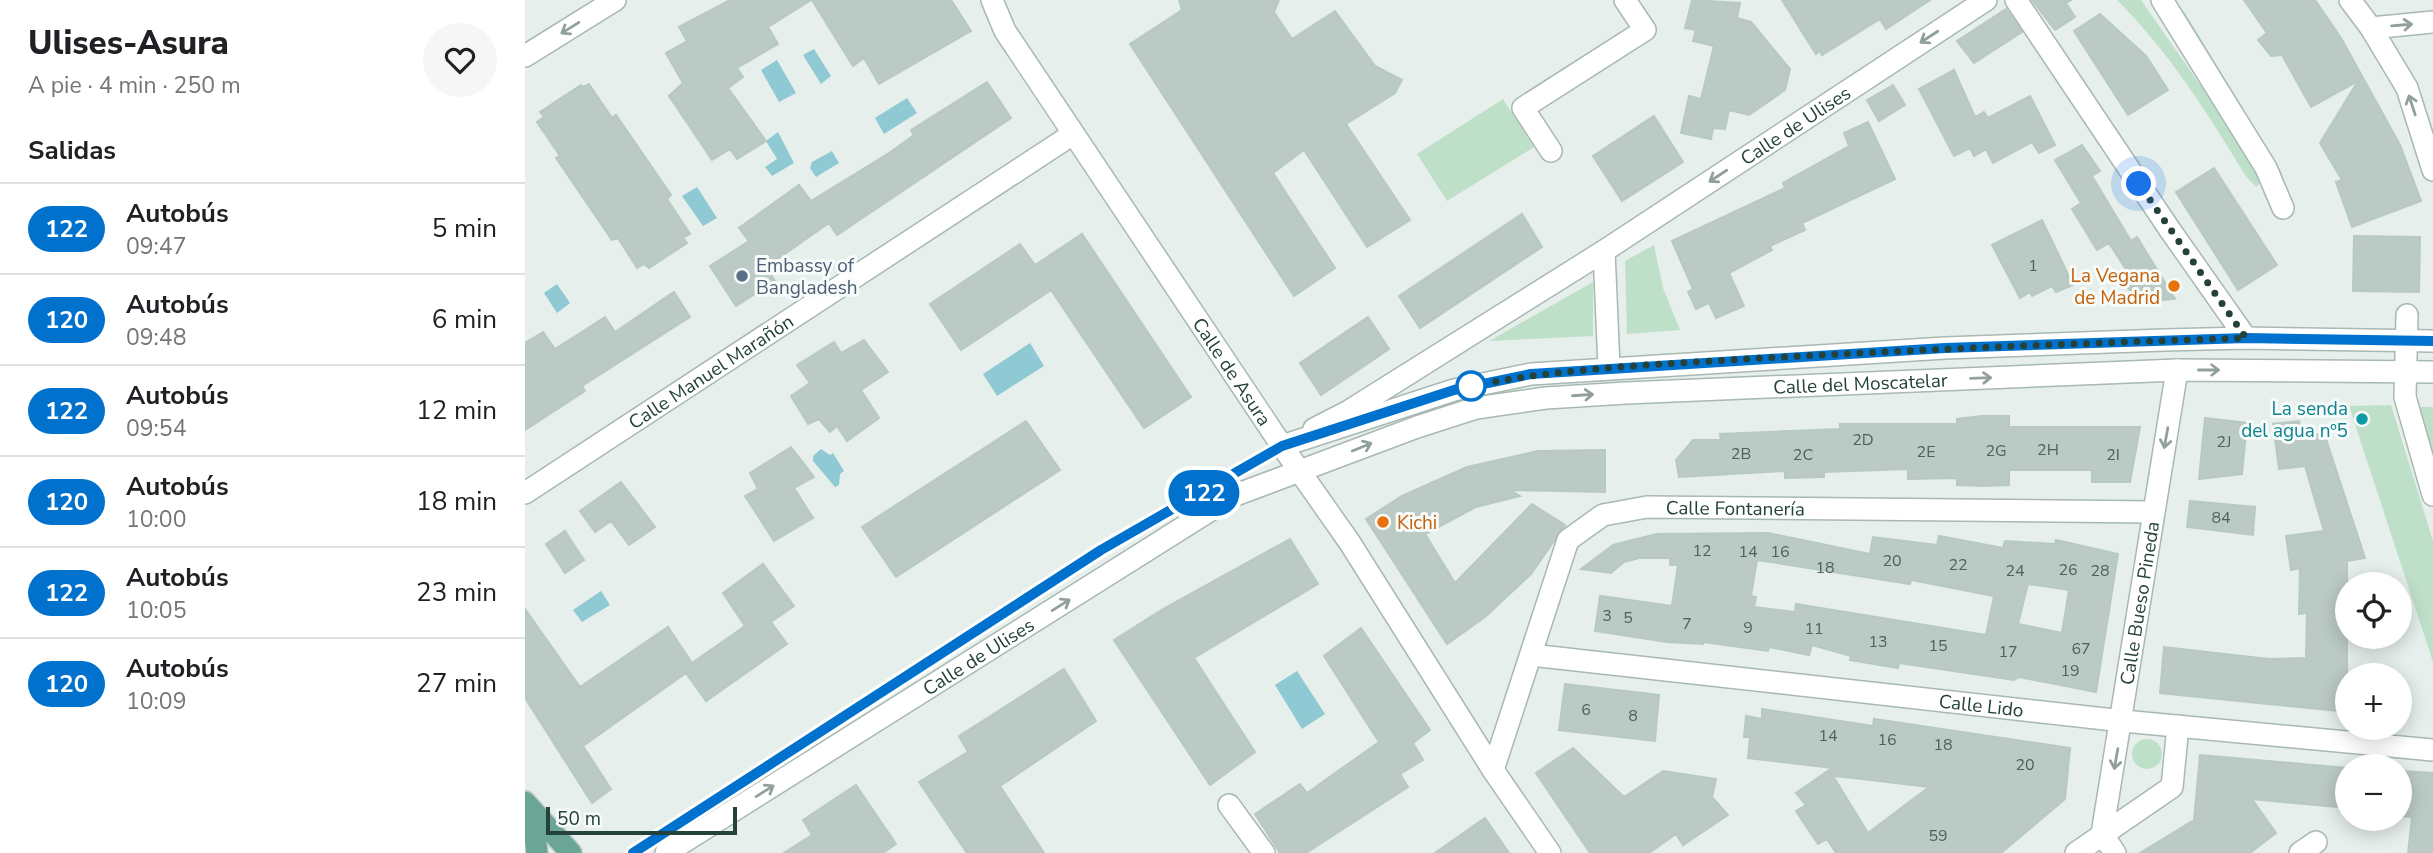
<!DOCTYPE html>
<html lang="es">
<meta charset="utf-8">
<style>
:root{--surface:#fff;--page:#f6f6f6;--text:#202124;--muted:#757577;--line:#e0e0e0}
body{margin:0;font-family:"Nunito Sans",sans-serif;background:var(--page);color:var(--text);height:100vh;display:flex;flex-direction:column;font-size:26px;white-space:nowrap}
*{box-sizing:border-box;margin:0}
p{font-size:23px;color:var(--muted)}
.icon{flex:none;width:38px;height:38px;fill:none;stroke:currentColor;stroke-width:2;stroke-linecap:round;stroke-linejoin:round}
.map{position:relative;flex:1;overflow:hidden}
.side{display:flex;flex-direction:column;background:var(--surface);width:525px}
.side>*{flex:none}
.badge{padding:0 14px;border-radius:23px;font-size:24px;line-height:46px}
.fabs{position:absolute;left:1810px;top:572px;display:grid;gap:14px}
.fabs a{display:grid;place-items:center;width:77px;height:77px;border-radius:50%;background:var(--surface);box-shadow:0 4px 18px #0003;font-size:35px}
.scale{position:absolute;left:21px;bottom:18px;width:191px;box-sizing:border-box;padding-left:7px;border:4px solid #24423a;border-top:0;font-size:19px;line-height:24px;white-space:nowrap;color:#24423a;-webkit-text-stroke:5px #f7fbf9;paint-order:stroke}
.you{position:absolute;width:35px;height:35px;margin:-18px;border:5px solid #fff;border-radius:50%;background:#1a73e8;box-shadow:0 0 0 10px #1a73e833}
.map>.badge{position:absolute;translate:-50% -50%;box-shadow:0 0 0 4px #fff}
h2{padding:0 28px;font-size:26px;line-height:63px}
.round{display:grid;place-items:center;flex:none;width:74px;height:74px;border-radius:37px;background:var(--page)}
.summary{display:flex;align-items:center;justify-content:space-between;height:119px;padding:0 28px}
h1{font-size:33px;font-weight:800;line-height:52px}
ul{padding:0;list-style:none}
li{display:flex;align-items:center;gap:21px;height:91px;padding:0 28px;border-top:2px solid var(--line)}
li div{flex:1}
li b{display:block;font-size:26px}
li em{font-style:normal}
li .badge{min-width:77px;font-weight:700;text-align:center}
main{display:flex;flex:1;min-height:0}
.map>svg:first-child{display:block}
</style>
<main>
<section class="side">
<div class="summary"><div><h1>Ulises-Asura</h1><p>A pie · 4 min · 250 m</p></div><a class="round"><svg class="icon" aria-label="heart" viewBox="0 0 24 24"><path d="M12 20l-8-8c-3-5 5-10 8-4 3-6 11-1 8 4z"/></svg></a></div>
<h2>Salidas</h2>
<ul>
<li><span class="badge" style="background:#0072ce;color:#fff">122</span><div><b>Autobús</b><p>09:47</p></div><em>5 min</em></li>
<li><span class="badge" style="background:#0072ce;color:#fff">120</span><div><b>Autobús</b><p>09:48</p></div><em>6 min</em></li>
<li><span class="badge" style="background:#0072ce;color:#fff">122</span><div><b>Autobús</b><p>09:54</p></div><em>12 min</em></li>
<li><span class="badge" style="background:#0072ce;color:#fff">120</span><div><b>Autobús</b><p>10:00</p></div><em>18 min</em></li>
<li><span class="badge" style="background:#0072ce;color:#fff">122</span><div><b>Autobús</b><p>10:05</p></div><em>23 min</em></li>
<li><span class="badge" style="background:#0072ce;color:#fff">120</span><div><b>Autobús</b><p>10:09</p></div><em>27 min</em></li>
</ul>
</section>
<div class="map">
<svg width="1908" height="853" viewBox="0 0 1908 853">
<rect width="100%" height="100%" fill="#e6efeb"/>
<!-- green -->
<path fill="#bfe0c8" d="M1592,0H1616L1740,178L1731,187L1720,175C1682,112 1644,52 1592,0Z
M1659,11L1757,173L1753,174L1648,16Z
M978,99L1009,147L922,201L892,154Z
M1129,245L1138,288L1155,330L1102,334L1100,261Z
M1068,282V336L964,341Z
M1866,405L1908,541V662L1824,406Z
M1892,407H1908V458Z
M1607 754a15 15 0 1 1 30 0a15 15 0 1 1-30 0Z"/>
<!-- water -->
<path fill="#8ec9d4" d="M289,49L306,76L296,84L278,55Z
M252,60L271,93L254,102L236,70Z
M382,98L392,113L359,134L350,118Z
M253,132L269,163L247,176L240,167L252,159L241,141Z
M307,151L314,163L291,177L285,168L287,162Z
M172,187L192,218L178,226L157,196Z
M32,284L45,303L32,313L19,293Z
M505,343L519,366L472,396L458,374Z
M296,449L305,455L308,453L319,471L315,474L314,485L310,487L288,461V456Z
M76,591L85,605L57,622L48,610Z
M772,671L800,714L777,729L750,685Z"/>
<!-- building -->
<path fill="#bbcac4" stroke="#b8c9c2" stroke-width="2" fill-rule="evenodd" d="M205,0H286L243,27L253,44L212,68L218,77L203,88L241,141L212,159L205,149L187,160L144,96L158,83L141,53L162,41L154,27Z
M287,0H426L446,31L354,84L339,58L328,66Z
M654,0H754L749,12L767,39L810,11L850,66L877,80L870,93L821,124L885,220L842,247L779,150L748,173L810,268L769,296L605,44L657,10Z
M1167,0L1215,3L1212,18L1226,22L1265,69L1260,90L1224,115L1204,110L1200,129L1188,128L1186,139L1156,133L1164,96L1176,99L1189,46L1168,41L1171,30L1160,28Z
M1257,0H1405L1361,29L1355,19L1297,55L1295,51L1291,54Z
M1507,0H1546L1541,3L1550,17L1530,30Z
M1719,0H1790L1816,38L1875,145L1896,201L1827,227L1811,182L1817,180L1795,143L1833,81L1786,107L1757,55L1746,56L1733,40L1742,33Z
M1481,9L1497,32L1449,63L1432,41Z
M1575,14L1621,56L1643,90L1603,115L1549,31Z
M1429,70L1450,117L1459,112L1463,118L1505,96L1530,145L1514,153L1507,142L1468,163L1461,149L1449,156L1445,148L1429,156L1394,89Z
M462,82L486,118L312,235L304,223L241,267L250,281L211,306L185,266L224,241L214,228L274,185L286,201L364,153L389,135L386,130Z
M64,84L87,118L91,115L146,195L142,199L165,234L158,238L162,243L124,268L119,264L112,268L93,238L87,240L31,158L35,156L12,122L19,117L15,112L56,85L58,87Z
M1368,85L1380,105L1354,121L1342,100Z
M1129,116L1158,162L1097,201L1068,156Z
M1343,122L1370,179L1277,223L1280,230L1245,246L1247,250L1204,273L1219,306L1191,318L1184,303L1171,309L1163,292L1168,289L1147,241L1260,188L1258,183L1324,146L1319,133Z
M1557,145L1575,171L1567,176L1606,241L1612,237L1650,299L1612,302L1602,286L1609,282L1584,243L1572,250L1547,209L1556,203L1530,160Z
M1689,168L1752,265L1713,290L1651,192Z
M997,214L1017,247L895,328L874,296Z
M1517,220L1548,285L1531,292L1527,286L1507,296L1505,292L1495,298L1467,245Z
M557,234L666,397L619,428L526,290L436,350L405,304L495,244L510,265Z
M1829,236L1895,237L1894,292L1828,291Z
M149,292L165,317L57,386L60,391L0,430V343L18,332L30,349L80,317L90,332Z
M843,317L864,349L796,395L775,363Z
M339,340L363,372L336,390L354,418L322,441L312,426L305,432L294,419L283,424L266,396L285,383L272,365L309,342L316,353Z
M1457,416H1484V427H1615L1605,482H1567V470H1484V485L1459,486L1432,485V478L1383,479V469L1299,472V477L1260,478V471L1154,477L1151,460L1168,440H1196L1195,434L1315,429V424H1432V419Z
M1680,418L1722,423L1717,474L1674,479Z
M501,421L535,470L371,577L337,527Z
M1774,421L1778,436L1799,433L1840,558L1822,561V712L1635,693L1639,647L1744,659L1781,658L1782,613L1774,614L1775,568L1766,570L1761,536L1799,531L1780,466L1754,469L1748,424Z
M266,447L289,477L269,488L288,518L249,541L220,496L233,489L225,473Z
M1080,450V492L985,490L995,496L951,507L900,534L930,583L1007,504L1040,525L1006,574L960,617L922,644L841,519L877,496L942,467L1013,451Z
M96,482L130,527L104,545L86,521L70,532L55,511Z
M1665,501L1730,507L1728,535L1662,527Z
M40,531L59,560L40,573L21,544Z
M1243,533L1345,554L1348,537L1412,545L1414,536L1478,548L1480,541L1530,544L1531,540L1593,554L1571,692L1494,677L1489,680L1374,663L1373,668L1325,660L1326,656L1287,645L1284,655L1244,647L1243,651L1178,642V644L1142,642L1070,631L1075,596L1147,606L1153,565H1145V558H1114L1099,562L1086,573L1056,569L1088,545L1132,534ZM1232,560L1385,584L1386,580L1469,596L1461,635L1271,604L1270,612L1229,607L1231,597L1226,596ZM1503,584L1544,590L1537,633L1493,624Z
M765,539L793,584L669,658L730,752L685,785L589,640L638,609Z
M238,564L269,606L246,622L262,644L181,701L161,673L58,746L86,789L67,803L0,698V609L55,687L143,627L167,663L220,626L198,593Z
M836,628L905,730L888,743L898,760L875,774L883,787L781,853H755L730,814L775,784L782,793L854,742L799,656Z
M539,669L571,721L475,786L519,853H442L394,782L443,752L434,736Z
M1040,684L1134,695L1130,741L1034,730Z
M1237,709L1348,726L1349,719L1545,748L1540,799L1476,853H1311L1302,839L1293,844L1271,811L1281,805L1271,793L1307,768L1223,758L1225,737H1219L1221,716L1237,719ZM1308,776L1337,779L1404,787L1343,833Z
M1048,748L1099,797L1138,771L1191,779L1187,797L1203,815L1158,845L1151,834L1124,853H1065L1011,773Z
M1675,755L1822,768V808L1727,799L1751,833L1725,853H1615L1669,820Z
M1878,771L1908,773V853H1883L1887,817L1875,816Z
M331,785L371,844L358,853H259L287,835L278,820Z
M960,818L984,853H910Z"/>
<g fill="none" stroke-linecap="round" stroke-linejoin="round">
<defs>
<path id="pedestrian" d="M1637,0L1741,168L1758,208
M1026,151L998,108L1120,30L1100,0
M1645,230L1721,338
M1882,315L1880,397L1908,495
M789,429L824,411L1079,251"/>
<g id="minor">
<path d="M1491,0L1645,230"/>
<path d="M1825,0L1846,28L1882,88L1908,170"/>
<path d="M1846,28L1908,22"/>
<path id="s1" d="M1084,367L1079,251L1461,0"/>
<path d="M757,446L825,543L968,770L1025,853"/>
<path id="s2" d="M0,493L548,134"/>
<path id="s3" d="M1006,655L1598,721L1908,750"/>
<path id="s4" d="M968,770L1043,540L1078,515L1122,507L1628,512"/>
<path d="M704,805L739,853"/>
<path d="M1551,853L1647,787L1653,726"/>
<path id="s5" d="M1590,853L1577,834L1652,370"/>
<path d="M1775,853L1791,842"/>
</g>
<g id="tertiary">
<path id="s6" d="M467,0L480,31L757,446L929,390L1006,374L1420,348L1639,340L1721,338L1908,341"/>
<path d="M0,56L90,0"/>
<path id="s7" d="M141,853L708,496L892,427L951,408L1021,398L1101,393L1652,370L1908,372"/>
</g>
<path id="primary" d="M0,802L46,853
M7,810L12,853"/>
</defs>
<!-- pedestrian casing -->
<use href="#pedestrian" stroke="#a8b8b2" stroke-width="24"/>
<!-- minor casing -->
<use href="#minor" stroke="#a8b8b2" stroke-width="24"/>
<!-- tertiary casing -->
<use href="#tertiary" stroke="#a8b8b2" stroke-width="24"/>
<!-- primary casing -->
<use href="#primary" stroke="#c2cac8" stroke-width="24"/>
<!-- pedestrian -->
<use href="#pedestrian" stroke="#fff" stroke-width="21"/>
<!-- minor -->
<use href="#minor" stroke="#fff" stroke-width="21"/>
<!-- tertiary -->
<use href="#tertiary" stroke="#fff" stroke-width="21"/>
<!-- primary -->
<use href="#primary" stroke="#6aa596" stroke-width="21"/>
</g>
<!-- one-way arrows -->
<defs><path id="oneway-shaft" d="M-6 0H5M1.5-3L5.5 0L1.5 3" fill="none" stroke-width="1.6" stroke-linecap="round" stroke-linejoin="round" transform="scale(1.75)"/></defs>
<g stroke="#92a09c">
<use href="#oneway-shaft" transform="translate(1877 25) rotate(-5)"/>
<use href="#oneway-shaft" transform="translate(45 28) rotate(148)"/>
<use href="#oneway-shaft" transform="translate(1404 37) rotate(147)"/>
<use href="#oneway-shaft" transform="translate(1887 105) rotate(-108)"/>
<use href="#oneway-shaft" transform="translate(1193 176) rotate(147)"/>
<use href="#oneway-shaft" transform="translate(1684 370)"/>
<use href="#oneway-shaft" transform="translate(1456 378) rotate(-2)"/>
<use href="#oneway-shaft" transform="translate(1058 395) rotate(-4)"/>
<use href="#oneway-shaft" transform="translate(1641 438) rotate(100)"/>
<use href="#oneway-shaft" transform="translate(837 447) rotate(-22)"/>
<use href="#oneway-shaft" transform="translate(536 605) rotate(-32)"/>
<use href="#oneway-shaft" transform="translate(1591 759) rotate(100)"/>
<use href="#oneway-shaft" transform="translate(240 791) rotate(-32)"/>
</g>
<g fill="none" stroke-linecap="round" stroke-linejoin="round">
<defs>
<path id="line" d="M108,853L576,550L757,446L929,390L1006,374L1420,348L1721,338L1908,341"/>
</defs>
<!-- line casing -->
<use href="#line" stroke="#fff" stroke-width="16"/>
<!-- line -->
<use href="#line" stroke="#0072ce" stroke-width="10"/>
<!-- walk -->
<path stroke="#24423a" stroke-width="7" stroke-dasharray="0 12.6" d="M946,386C1043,367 1142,364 1240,358C1401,349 1561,343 1721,338L1614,184"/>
</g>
<!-- markers -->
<circle fill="#5c6f8a" stroke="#f7fbf9" stroke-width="2.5" cx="217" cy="276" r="7"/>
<g fill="#e8710a" stroke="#f7fbf9" stroke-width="2.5">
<circle cx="1649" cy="286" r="7"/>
<circle cx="858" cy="522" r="7"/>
</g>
<circle fill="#fff" stroke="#0072ce" stroke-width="3.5" cx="946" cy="386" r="14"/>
<circle fill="#0f9aa8" stroke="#f7fbf9" stroke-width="2.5" cx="1837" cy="419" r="7"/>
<g text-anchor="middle" stroke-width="6" stroke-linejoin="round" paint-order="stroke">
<!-- number labels -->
<g font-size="16" fill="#4a645c">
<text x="1508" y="271">1</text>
<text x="1338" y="445">2D</text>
<text x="1699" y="447">2J</text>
<text x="1523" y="455">2H</text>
<text x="1471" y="456">2G</text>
<text x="1401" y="457">2E</text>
<text x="1216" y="459">2B</text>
<text x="1278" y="460">2C</text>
<text x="1588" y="460">2I</text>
<text x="1696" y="523">84</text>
<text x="1177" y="556">12</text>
<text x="1223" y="557">14</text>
<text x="1255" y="557">16</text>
<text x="1367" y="566">20</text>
<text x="1433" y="570">22</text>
<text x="1300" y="573">18</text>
<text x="1543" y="575">26</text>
<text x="1490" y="576">24</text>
<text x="1575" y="576">28</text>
<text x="1082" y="621">3</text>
<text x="1103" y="623">5</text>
<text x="1162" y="629">7</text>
<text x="1223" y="633">9</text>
<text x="1289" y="634">11</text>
<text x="1353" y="647">13</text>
<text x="1413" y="651">15</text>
<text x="1556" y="654">67</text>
<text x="1483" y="657">17</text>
<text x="1545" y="676">19</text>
<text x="1061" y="715">6</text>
<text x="1108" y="721">8</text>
<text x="1303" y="741">14</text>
<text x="1362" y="745">16</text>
<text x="1418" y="750">18</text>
<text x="1500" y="770">20</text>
<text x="1413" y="841">59</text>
</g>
<!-- street labels -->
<g font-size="19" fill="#24423a" stroke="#f7fbf9">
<text dy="7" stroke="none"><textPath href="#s1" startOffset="345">Calle de Ulises</textPath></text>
<text dy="7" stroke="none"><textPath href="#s2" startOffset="222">Calle Manuel Marañón</textPath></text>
<text dy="7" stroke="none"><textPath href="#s6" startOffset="443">Calle de Asura</textPath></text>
<text dy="7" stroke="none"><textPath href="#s7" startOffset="1314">Calle del Moscatelar</textPath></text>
<text dy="7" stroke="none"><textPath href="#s4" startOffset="418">Calle Fontanería</textPath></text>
<text dy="7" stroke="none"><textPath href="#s5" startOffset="257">Calle Bueso Pineda</textPath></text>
<text dy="7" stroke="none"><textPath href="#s7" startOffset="369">Calle de Ulises</textPath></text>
<text dy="7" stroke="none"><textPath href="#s3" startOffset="453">Calle Lido</textPath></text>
</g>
<!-- service labels -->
<g font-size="19" fill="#4e5e75" stroke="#f7fbf9" text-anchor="start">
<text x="231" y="272">Embassy of<tspan x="231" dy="22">Bangladesh</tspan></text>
</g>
<!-- food labels -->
<g font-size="19" fill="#c56008" stroke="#f7fbf9" text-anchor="end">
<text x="1635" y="282">La Vegana<tspan x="1635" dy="22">de Madrid</tspan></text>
<text x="872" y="529" text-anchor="start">Kichi</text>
</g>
<!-- culture labels -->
<g font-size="19" fill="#0d838f" stroke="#f7fbf9" text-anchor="end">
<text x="1823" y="415">La senda<tspan x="1823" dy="22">del agua nº5</tspan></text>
</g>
</g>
</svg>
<div class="fabs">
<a><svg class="icon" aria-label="locate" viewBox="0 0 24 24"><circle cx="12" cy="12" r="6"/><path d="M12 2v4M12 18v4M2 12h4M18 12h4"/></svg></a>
<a>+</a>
<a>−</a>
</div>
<div class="scale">50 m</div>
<div class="you" style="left:1614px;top:184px"></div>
<b class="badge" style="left:679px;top:493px;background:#0072ce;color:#fff">122</b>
</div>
</main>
